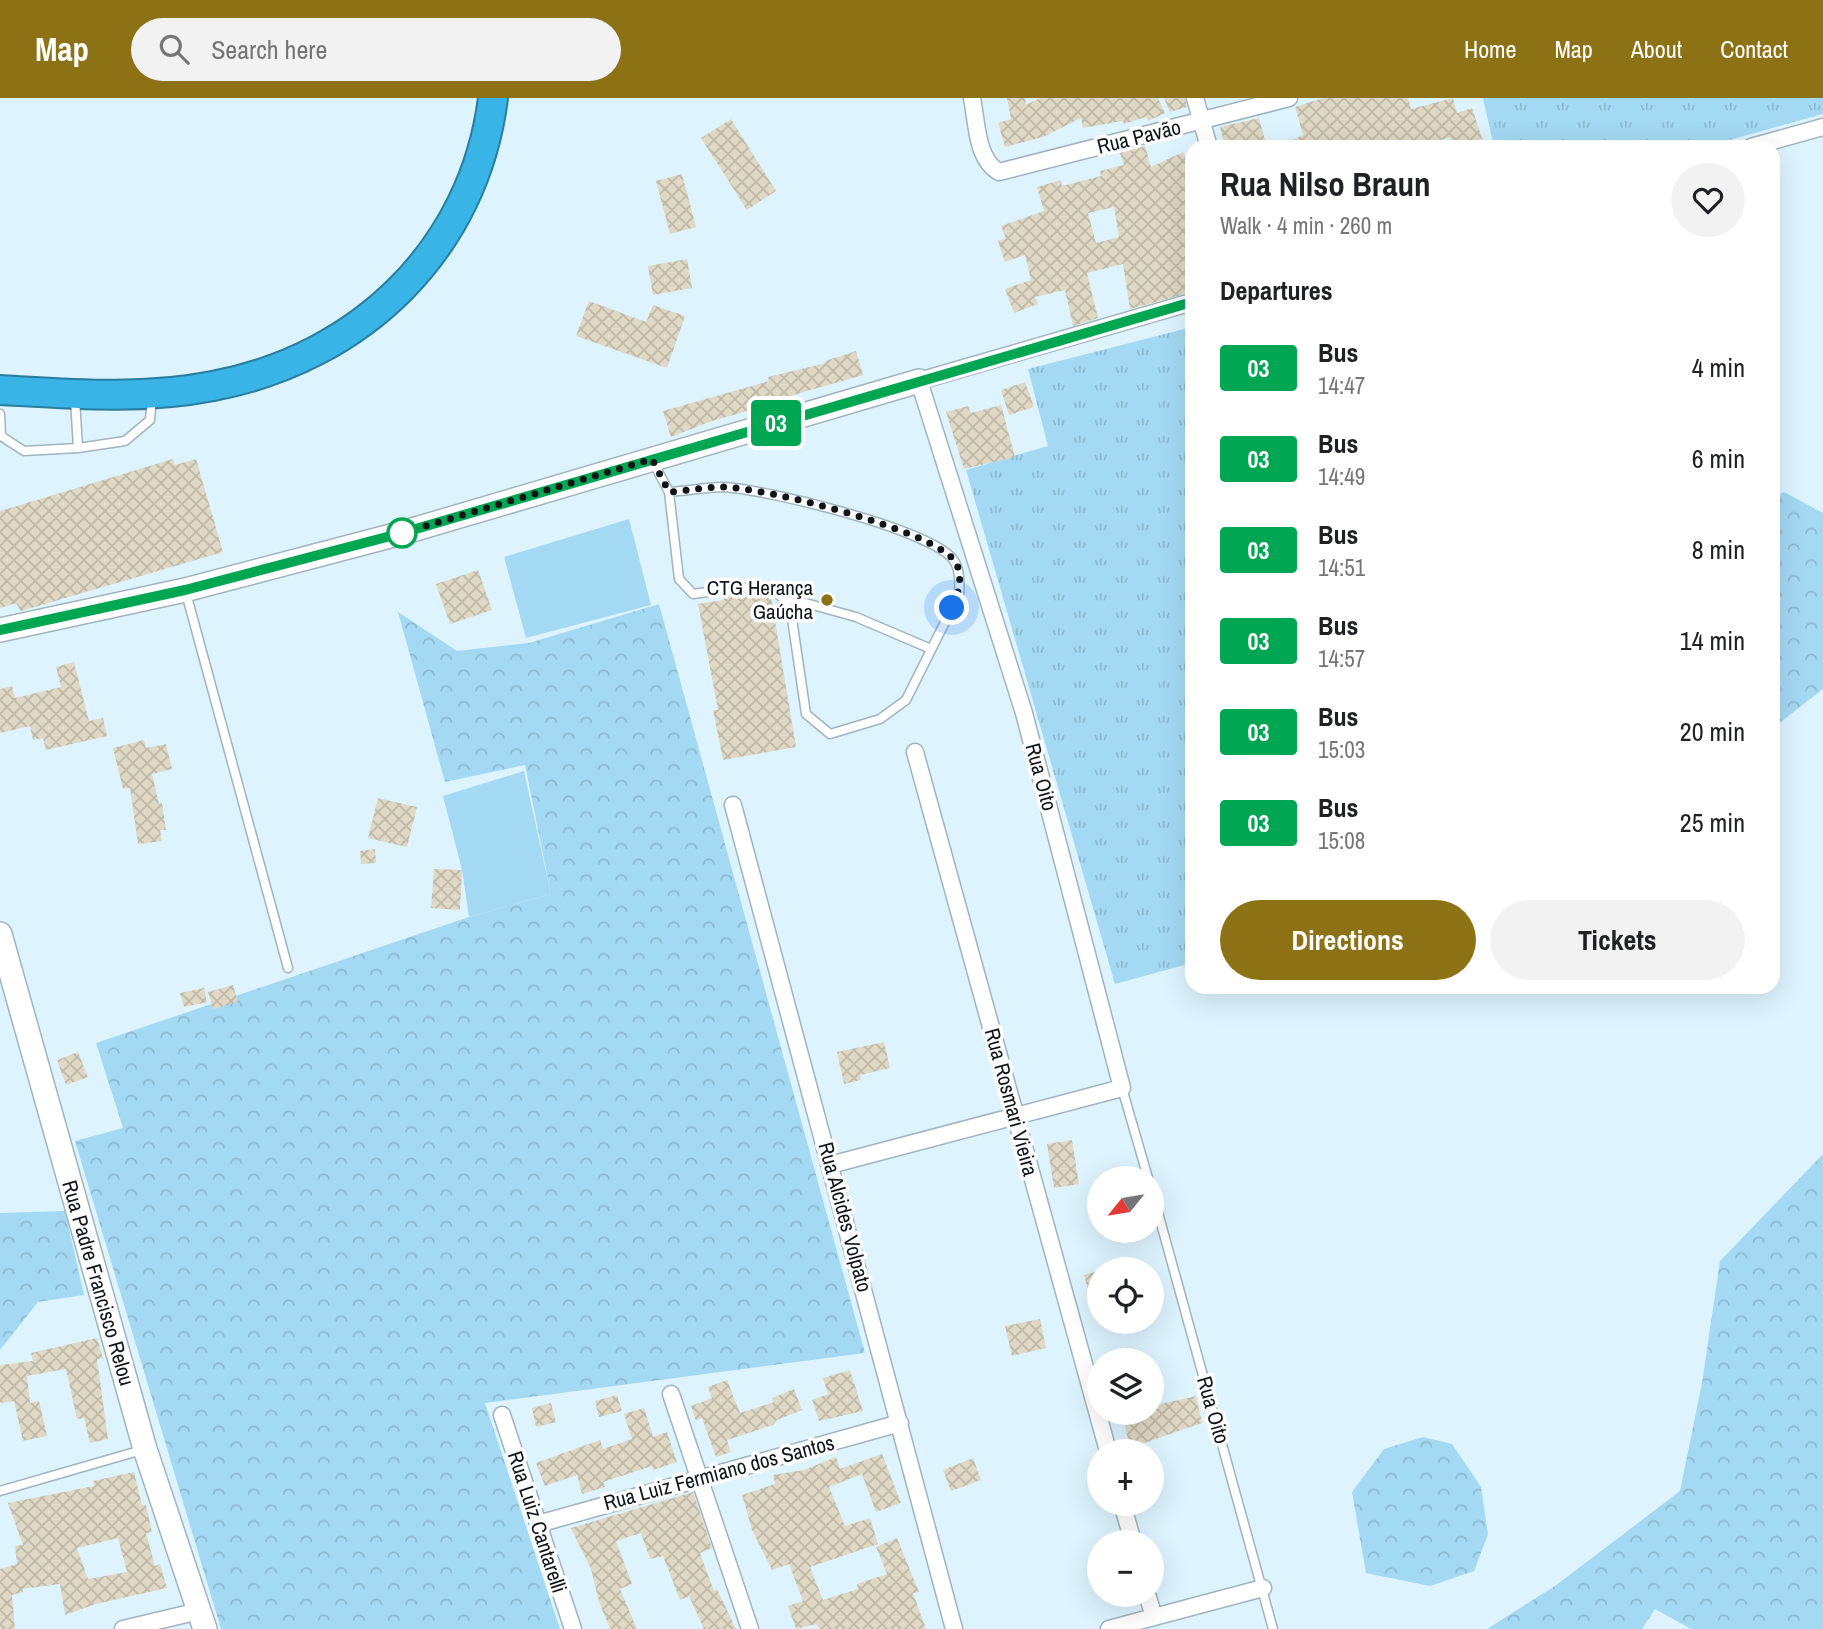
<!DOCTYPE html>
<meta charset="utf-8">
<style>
:root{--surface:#fff;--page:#f2f2f2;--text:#202124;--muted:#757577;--accent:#8c7215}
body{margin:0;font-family:"Archivo Narrow",sans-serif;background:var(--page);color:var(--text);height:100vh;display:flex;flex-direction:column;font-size:26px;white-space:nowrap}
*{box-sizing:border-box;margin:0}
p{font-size:23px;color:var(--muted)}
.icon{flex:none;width:38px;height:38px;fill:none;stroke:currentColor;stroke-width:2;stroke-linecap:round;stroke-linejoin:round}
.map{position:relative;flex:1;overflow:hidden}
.side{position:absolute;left:1185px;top:42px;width:595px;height:854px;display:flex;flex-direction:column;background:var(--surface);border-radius:21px;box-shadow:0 7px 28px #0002}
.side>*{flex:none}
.badge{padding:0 14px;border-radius:5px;font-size:24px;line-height:46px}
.needle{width:46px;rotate:240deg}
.fabs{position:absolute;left:1087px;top:1068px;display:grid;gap:14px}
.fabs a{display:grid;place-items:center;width:77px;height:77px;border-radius:50%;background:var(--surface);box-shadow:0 7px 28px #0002;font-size:35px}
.you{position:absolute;width:35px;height:35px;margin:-18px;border:5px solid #fff;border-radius:50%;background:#1a73e8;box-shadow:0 0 0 10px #1a73e833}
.map>.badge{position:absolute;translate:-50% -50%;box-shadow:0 0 0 4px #fff}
h2{padding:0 35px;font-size:26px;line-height:63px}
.round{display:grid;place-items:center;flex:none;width:74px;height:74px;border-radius:37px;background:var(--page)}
.summary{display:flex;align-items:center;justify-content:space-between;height:119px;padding:0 35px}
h1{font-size:33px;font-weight:700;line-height:52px}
.action{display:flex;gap:14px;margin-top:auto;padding:14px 35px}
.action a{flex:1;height:80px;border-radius:42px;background:var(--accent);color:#fff;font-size:28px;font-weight:700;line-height:80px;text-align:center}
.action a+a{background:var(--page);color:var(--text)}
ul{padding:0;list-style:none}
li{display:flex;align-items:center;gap:21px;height:91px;padding:0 35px}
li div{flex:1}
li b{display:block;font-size:26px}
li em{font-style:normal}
li .badge{min-width:77px;font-weight:700;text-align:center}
header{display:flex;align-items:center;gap:42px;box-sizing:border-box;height:98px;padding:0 35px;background:var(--accent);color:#fff}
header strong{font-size:33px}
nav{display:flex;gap:38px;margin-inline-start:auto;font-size:24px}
.search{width:490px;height:63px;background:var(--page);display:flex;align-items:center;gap:18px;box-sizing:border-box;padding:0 24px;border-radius:38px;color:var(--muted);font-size:26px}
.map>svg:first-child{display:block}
</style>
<header>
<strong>Map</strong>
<div class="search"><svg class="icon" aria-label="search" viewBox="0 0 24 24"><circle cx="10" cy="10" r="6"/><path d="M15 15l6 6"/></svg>Search here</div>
<nav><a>Home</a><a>Map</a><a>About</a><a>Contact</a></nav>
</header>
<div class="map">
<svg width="1823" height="1531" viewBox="0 0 1823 1531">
<defs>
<pattern id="grass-tufts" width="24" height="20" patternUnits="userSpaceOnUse" patternTransform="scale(1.75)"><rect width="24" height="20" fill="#a4d9f3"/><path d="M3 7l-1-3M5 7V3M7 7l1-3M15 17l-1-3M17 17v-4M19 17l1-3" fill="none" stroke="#8cbad0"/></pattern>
<pattern id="forest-crowns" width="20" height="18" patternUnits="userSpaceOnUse" patternTransform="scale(1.75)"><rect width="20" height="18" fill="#a4d9f3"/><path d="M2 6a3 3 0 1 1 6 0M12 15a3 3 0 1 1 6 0" fill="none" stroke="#8cbad0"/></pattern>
<pattern id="building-cross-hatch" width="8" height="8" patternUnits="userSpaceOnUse" patternTransform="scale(1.75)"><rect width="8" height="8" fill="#dfd8c4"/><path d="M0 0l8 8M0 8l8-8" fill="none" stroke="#beb9a8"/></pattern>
</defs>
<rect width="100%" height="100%" fill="#ddf4ff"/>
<!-- grass -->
<path fill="url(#grass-tufts)" d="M1483,0H1823V16L1704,49H1494Z
M1192,229V865L1115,886L966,372L1048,348L1028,271Z"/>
<!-- forest -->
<path fill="url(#forest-crowns)" d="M1784,394L1823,415V591L1773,630V399Z
M659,506L865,1255L485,1305L560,1531H221L75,1043L123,1030L96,945L469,819L551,796L525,667L445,684L398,514L457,553L529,545Z
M1823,1056V1531H1691L1655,1511L1642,1531H1487L1555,1488L1680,1393L1702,1285L1720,1163Z
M65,1113L84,1197L38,1204L0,1252V1115Z
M1423,1339L1452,1346L1481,1389L1488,1436L1474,1473L1430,1488L1366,1475L1352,1394L1384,1351Z"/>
<!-- pitch -->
<path fill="#a4d9f3" d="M629,421L651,507L526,540L504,459Z
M524,673L551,796L469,819L462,772L443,698Z"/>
<!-- building -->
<path fill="url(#building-cross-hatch)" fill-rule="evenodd" d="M1007,0H1025L1026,7L1040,0H1158L1165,15L1148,23L1146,19L1124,26L1123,23L1083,30L1081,20L1043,39L1005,49L998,25L1011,21Z
M1164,0H1185L1187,9L1170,14Z
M1323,0H1408L1411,11L1453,0L1457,15L1472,10L1485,49H1453L1450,39L1422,48L1420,42L1404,49H1275L1303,37L1295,9Z
M1259,20L1267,49H1225L1220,29Z
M731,21L776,93L747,112L701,40Z
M1145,48L1151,69L1183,54L1192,73V194L1130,211L1123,166L1087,175L1098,220L1073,228L1065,192L1035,199L1038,206L1014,215L1005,191L1031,182L1025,157L1005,164L998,143L1006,140L1001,128L1044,113L1037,89L1061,82L1062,88L1101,78L1100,73L1124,67L1120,55ZM1114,109L1119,139L1096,145L1088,115Z
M682,76L696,129L670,136L656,83Z
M687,161L692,190L653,197L648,168Z
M589,203L646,224L653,207L685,218L667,270L576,238Z
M856,253L863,277L769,304V307L712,323L671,339L663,313L769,283L768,279L826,265L825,263Z
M1025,284L1034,309L1009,317L1001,292Z
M1001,307L1015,359L964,371L946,314L968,308L971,315Z
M173,361L175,367L196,361L223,454L21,513L16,505L0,510V413Z
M478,472L492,512L450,526L436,486Z
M740,480L735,490L739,496L771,499L796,649L723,662L713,612H718L698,506L723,502L727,490L719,484Z
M74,564L89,623L103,620L107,638L46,652L43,640L33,642L30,628L0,635V591L12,588L15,600L61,589L56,569Z
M144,642L146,650L166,646L172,671L152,676L159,706L162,705L166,732H160L162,743L138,746L130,690L123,691L113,650Z
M378,700L417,709L407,749L368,740Z
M375,751L376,765L361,766L360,753Z
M434,771L462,772L460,812L431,810Z
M233,887L238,904L213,911L208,894Z
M204,890L207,904L184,909L180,895Z
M884,944L890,970L860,977L861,982L844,986L837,954Z
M78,954L88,979L66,987L57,962Z
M1072,1042L1079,1086L1054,1090L1047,1046Z
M1099,1173V1216L1095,1217L1084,1177Z
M1040,1221L1046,1250L1012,1258L1005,1228Z
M97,1240L103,1260L97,1261L108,1341L90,1345L84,1320L77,1321L66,1271L27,1278L30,1305L39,1303L47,1338L23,1343L14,1303L0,1305V1267L33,1263L31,1255Z
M850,1272L863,1313L819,1323L812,1302L828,1296L823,1280Z
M727,1282L740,1315L774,1304L772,1300L794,1291L802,1312L777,1322L773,1327L727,1342L731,1354L716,1359L702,1320L696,1323L691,1308L712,1300L708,1289Z
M617,1297L622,1313L599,1319L595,1303Z
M1196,1298L1202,1325L1130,1350L1122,1314H1152V1308Z
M551,1305L556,1324L536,1329L532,1310Z
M644,1310L653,1339L667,1334L677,1364L653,1372L652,1368L603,1384L605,1389L582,1396L577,1377L545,1388L536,1365L600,1342L603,1351L632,1341L624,1316Z
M882,1356L901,1405L876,1414L862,1376L829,1389L845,1428L870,1420L878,1446L810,1469L823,1502L858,1491L857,1486L887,1476L876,1449L897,1440L919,1494L913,1495L926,1531H819L816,1526L796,1531L788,1508L803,1503L789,1466L772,1472L752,1432L742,1397L775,1386L773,1377L804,1372L836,1359L840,1371Z
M973,1360L981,1382L951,1393L943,1372Z
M134,1374L142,1407H146L152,1434L146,1435L155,1468L160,1466L167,1490L96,1506L65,1517L60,1486L22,1491L23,1494L12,1497L15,1531H0V1471L17,1466L15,1448L23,1447L8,1405L94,1388L93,1383ZM118,1440L127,1474L88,1481L77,1450Z
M693,1394L712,1450L700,1455L714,1493L717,1491L736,1531H704L689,1498L680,1502L663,1458L650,1461L641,1435L616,1443L632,1486L620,1491L637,1531H610L599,1504L591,1471L571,1430Z"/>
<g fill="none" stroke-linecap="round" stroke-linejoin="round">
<defs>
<path id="lane" d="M75,301L78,350
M0,316L1,338L24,353L78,350L125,343L150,322L152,299
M653,364L669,394L679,481L693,496L721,492
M669,394C687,393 705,389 723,389C765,391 925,430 952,460C960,469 960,485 959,496L906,602L880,621L830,636L806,616L791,514C781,491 766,487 742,490
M186,495L288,870
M784,499L856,519L931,551
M1122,990L1148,1080
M1152,1093L1273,1531
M0,1393L142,1352"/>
<path id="street" d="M972,0C977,24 976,61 999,74L1289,0
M1195,0L1209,49
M1751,49L1823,29
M915,654L1108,1353
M733,707L954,1531
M830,1067L1122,990L1024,615L919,283L1192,204
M671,1296L750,1531
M502,1317L573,1531
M1122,1405L1133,1444
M538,1426L900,1325
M1147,1496L1154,1519
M123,1531L199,1513
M1109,1531L1263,1490"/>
<path id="secondary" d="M0,532L185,492L402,435L919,283
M0,836L145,1351L205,1531"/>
<path id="highway" d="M0,292C71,296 142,302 213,288C361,260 474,151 493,0"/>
</defs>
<!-- lane casing -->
<use href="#lane" stroke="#9fb4bf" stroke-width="11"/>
<!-- street casing -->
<use href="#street" stroke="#9fb4bf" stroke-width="19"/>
<!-- secondary casing -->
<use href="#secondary" stroke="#9fb4bf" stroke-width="26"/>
<!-- highway casing -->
<use href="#highway" stroke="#297d9f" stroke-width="32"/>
<!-- lane -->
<use href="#lane" stroke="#fff" stroke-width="8"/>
<!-- street -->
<use href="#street" stroke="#fff" stroke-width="16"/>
<!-- secondary -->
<use href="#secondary" stroke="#fff" stroke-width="23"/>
<!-- highway -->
<use href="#highway" stroke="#38b4e6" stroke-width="28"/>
</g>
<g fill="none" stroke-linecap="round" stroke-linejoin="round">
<defs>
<path id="line" d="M0,532L185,492L402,435L1192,204"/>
</defs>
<!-- line casing -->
<use href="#line" stroke="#fff" stroke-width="16"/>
<!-- line -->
<use href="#line" stroke="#00a651" stroke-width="10"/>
<!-- walk -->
<path stroke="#0e161a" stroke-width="7" stroke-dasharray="0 12.6" d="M402,435L652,361L669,394C687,393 705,389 723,389C767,390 923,430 952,460C965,473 959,495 952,510"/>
</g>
<!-- markers -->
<circle fill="#fff" stroke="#00a651" stroke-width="3.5" cx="402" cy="435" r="14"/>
<circle fill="#8c7215" stroke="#fdfdfd" stroke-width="2.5" cx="827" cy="502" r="7"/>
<g text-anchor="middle" stroke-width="7" stroke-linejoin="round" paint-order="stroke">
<!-- street labels -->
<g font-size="21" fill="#0e161a" stroke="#fdfdfd">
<text transform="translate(1139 39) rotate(-14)" y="7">Rua Pavão</text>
<text transform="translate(1041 679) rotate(75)" y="7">Rua Oito</text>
<text transform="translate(1011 1004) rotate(75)" y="7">Rua Rosmari Vieira</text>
<text transform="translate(845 1119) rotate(75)" y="7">Rua Alcides Volpato</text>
<text transform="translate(98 1185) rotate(74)" y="7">Rua Padre Francisco Relou</text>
<text transform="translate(1213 1312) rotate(74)" y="7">Rua Oito</text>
<text transform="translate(719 1375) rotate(-15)" y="7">Rua Luiz Fermiano dos Santos</text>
<text transform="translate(537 1424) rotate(72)" y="7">Rua Luiz Cantarelli</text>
</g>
<!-- poi labels -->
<g font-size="21" fill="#0e161a" stroke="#fdfdfd" text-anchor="end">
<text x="813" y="497">CTG Herança<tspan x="813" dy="24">Gaúcha</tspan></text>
</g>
</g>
</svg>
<div class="fabs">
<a><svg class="needle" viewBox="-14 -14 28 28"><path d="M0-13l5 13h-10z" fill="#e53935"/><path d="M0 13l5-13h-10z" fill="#757577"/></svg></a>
<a><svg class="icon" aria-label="locate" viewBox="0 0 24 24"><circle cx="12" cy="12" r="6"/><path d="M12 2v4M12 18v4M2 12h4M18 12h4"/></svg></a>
<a><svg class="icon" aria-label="layers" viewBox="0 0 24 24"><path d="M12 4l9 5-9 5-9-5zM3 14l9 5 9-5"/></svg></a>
<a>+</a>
<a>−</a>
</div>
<div class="you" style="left:952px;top:510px"></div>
<b class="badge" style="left:776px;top:325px;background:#00a651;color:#fff">03</b>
<section class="side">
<div class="summary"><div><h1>Rua Nilso Braun</h1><p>Walk · 4 min · 260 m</p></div><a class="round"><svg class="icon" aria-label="heart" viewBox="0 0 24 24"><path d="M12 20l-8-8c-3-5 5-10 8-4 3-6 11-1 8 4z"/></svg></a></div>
<h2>Departures</h2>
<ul>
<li><span class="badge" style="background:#00a651;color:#fff">03</span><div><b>Bus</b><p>14:47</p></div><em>4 min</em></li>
<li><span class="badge" style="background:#00a651;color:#fff">03</span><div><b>Bus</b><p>14:49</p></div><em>6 min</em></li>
<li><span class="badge" style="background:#00a651;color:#fff">03</span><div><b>Bus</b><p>14:51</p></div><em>8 min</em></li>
<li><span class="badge" style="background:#00a651;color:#fff">03</span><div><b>Bus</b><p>14:57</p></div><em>14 min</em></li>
<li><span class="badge" style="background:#00a651;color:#fff">03</span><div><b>Bus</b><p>15:03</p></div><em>20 min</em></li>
<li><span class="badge" style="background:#00a651;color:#fff">03</span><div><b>Bus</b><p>15:08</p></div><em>25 min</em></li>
</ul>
<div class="action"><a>Directions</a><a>Tickets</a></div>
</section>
</div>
